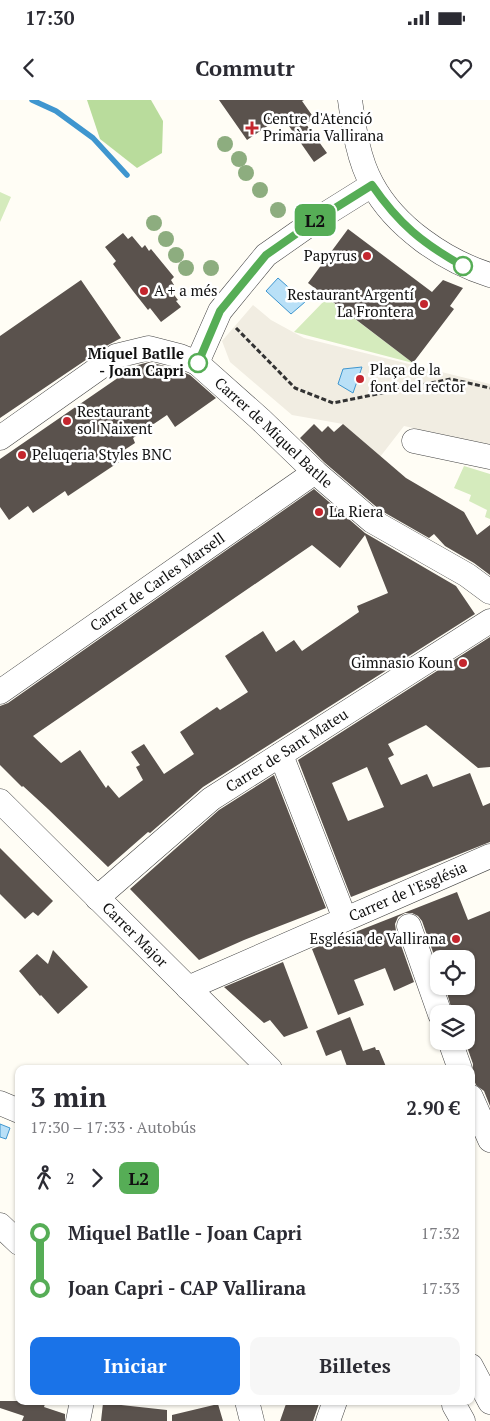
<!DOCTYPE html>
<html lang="es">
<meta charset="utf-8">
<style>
:root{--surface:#fff;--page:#f7f7f7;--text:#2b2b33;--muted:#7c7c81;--accent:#1a73e8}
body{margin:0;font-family:"PT Serif",serif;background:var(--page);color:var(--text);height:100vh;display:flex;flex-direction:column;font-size:19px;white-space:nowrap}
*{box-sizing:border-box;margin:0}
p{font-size:16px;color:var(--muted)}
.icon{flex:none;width:28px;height:28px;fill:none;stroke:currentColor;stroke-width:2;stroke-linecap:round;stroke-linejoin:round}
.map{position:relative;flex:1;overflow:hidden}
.details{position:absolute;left:15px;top:965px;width:460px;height:340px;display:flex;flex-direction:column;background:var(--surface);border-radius:10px;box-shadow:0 1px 4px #0004}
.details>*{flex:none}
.badge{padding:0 10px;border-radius:8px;font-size:18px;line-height:32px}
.controls{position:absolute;left:430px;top:850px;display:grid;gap:10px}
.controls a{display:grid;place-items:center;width:45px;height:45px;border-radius:10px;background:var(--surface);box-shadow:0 1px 4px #0004;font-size:25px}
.map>.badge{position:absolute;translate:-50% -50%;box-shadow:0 0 0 2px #fff}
.legs{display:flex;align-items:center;gap:8px;height:55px;padding:0 15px;font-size:16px}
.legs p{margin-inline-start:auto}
.head{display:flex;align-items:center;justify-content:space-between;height:85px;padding:0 15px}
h1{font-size:28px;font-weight:700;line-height:38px}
.primary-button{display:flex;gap:10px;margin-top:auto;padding:10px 15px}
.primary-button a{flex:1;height:58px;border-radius:10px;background:var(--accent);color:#fff;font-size:20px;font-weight:700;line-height:58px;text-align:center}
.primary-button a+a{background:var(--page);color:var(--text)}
ul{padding:0 15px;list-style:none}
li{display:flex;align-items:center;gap:18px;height:55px;font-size:19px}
li i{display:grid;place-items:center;width:8px;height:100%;margin:0 6px;background:currentColor}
li i::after{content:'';width:12px;height:12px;margin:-6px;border:4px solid;border-radius:50%;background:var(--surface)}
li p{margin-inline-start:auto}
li:first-child i{background:linear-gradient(#0000 50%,currentColor 0)}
li:last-child i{background:linear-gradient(currentColor 50%,#0000 0)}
.status{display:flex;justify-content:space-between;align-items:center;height:35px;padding:0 25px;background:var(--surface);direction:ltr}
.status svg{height:14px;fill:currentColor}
header{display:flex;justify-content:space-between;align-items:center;height:65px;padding:0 15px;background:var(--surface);font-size:22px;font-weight:700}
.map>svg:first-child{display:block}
</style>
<div class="status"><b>17:30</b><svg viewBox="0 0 49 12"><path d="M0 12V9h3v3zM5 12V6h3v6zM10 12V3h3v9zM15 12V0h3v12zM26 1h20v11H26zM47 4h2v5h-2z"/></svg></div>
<header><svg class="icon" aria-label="back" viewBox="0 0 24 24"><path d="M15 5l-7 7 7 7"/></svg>Commutr<svg class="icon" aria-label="heart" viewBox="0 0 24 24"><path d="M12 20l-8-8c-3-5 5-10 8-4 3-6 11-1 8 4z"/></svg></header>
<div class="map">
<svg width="490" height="1321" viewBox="0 0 490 1321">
<rect width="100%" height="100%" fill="#fffdf5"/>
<!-- green -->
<path fill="#d5ebbd" d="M0,92L11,97L0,122Z
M327,198L413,263L294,232Z
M464,366L490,374V419L485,417L487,410L469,401L471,395L454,388Z"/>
<!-- forest -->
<path fill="#b9dc9c" d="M87,0H151L163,21L162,53L137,68L100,39Z"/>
<!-- plaza -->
<path fill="#f1ede2" d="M253,205L271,220L304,238L490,284V345L404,326L380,357L343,324L292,315L230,262L222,241Z"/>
<!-- water -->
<path fill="#b9e0f7" stroke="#3f96cf" d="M278,178L305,202L291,214L266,191Z
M362,267L353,293L338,284L343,269Z
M0,1024L10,1028L6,1039L0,1037Z"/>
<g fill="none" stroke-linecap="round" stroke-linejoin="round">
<!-- stream -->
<path stroke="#3f96cf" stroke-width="5.5" d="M32,0L56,11L93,38L127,75"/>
</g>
<!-- building -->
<path fill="#5a524d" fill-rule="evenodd" d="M219,0H304L302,1L314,18L306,24L327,53L314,62L282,16L247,40Z
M348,129L432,192L443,180L463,188L450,206L454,209L413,263L308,183Z
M123,133L128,139L132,136L142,148L145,145L149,151L151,149L174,177L171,180L174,185L169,188L178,200L176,201L181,207L161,222L150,208L148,210L133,191L113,164L116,161L105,147Z
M81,180L121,238L108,245L0,318V236Z
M149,262L176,269L190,275L216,298L175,327L167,315L133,338L135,343L118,354L122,360L68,396L65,391L33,413L28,406L9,420L0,407V359L125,273L138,265Z
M314,324L322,332L328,326L334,332L343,324L406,378L464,412L477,435L490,425V475L474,463L445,446L434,434L429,438L380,410L324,362L300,338Z
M314,389L365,433L456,486L475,514L203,687L150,733L148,732L108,767L48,709L23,686L22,687L0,665V606L8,603ZM365,435L388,493L357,506L359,512L302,551L294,540L276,552L263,531L225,556L248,592L220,610L217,607L180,632L194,654L164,674L144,644L131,652L140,665L136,667L143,680L119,698L108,685L106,688L80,650L61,663L33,636L312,445L340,468Z
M490,537V667L478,668L426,625L388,644L394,655L388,658L401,685L427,674L433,687L470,673L483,706L490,703V742L351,797L298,660ZM367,667L384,707L348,721L332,683Z
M274,675L326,808L244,840L199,860L130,789L219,710Z
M0,748L53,801L38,816L33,812L25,819L0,794Z
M457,792L468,820L490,811V1006L484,991L476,985L472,975L473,964L465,941H466V914H453L445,886H466V859H439V869L422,821L418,816L412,813H405L398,817L395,824L396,831L414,882L394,891L385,868L354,880L364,905L338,915L312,849Z
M53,850L88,887L58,914L41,895L40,896L19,871L37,854L48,864Z
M283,862L308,928L284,937L270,920L264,923L224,887Z
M350,917L363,951L375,947L376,950H379L387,969H348L341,950L326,956L316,931Z
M0,1301H46L44,1307L65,1314V1321H22L24,1316L0,1308Z
M287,1301H320L313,1321H280Z
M103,1303L167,1310V1321H101Z
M218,1304L223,1321H172V1315Z"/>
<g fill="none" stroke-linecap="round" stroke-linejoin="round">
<defs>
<g id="minor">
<path d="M350,0C354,28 358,59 372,84C395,127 445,161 490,175"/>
<path d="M197,263L220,211L266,155L316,120L372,85"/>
<path id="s1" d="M0,338L116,256L149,248L180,256L197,263L260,319L315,372L372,421L467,475L490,492"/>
<path d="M414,341L490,357"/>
<path id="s2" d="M0,592L315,372"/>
<path d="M281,655L345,819"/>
<path id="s3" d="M0,701L270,969"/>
<path id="s4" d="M97,798L211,699L490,521"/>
<path d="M409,826L440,914"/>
<path id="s5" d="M188,888L490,756"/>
<path d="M450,941L460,969"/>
<path d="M471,997L490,1040"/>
<path d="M0,1003L19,1011"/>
<path d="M0,1125L19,1143"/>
<path d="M471,1266L490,1302"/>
<path d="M247,1301L252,1321"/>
<path d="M454,1305L463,1321"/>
<path d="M78,1321L82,1301"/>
<path d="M328,1321L335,1301"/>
</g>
</defs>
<!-- minor casing -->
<use href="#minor" stroke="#444" stroke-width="25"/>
<!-- path -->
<path stroke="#333" stroke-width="3" stroke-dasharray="5 2.5" stroke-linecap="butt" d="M236,228L295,288L333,303L451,279L490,288"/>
<!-- minor -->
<use href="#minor" stroke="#fff" stroke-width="24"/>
</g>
<!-- trees -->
<g fill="#8dad7f">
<circle cx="225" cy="44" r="8"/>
<circle cx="239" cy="59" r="8"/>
<circle cx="246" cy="73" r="8"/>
<circle cx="260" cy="90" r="8"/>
<circle cx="278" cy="110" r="8"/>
<circle cx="154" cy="123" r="8"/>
<circle cx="166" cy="139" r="8"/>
<circle cx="176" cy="155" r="8"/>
<circle cx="186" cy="168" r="8"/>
<circle cx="211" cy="168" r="8"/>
</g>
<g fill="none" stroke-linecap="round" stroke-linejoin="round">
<defs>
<path id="line-1" d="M198,263L220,211L266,155L316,120L372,85C399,124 422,143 463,166"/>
</defs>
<!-- line-1 casing -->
<use href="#line-1" stroke="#fff" stroke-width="11"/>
<!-- line-1 -->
<use href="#line-1" stroke="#56ad56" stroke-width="8"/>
</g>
<!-- markers -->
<g fill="#c4262e" stroke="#fff" stroke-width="2">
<path d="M249.5 20.5h5v5h5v5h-5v5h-5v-5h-5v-5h5z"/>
<circle cx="367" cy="156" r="5"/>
<circle cx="144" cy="191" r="5"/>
<circle cx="424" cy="204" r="5"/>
<circle cx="360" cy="279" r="5"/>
<circle cx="67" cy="321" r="5"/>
<circle cx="22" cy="355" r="5"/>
<circle cx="319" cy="412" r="5"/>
<circle cx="463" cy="563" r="5"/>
<circle cx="456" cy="839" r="5"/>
</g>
<g fill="#fff" stroke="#56ad56" stroke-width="2.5">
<circle cx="463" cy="166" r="9"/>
<circle cx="198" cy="263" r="9"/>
</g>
<g text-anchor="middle" stroke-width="5" stroke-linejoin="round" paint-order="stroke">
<!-- poi labels -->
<g font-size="15" fill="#111" stroke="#fff" text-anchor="start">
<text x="263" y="24">Centre d'Atenció<tspan x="263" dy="17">Primària Vallirana</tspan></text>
<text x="357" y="161" text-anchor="end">Papyrus</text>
<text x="154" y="196">A + a més</text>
<text x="414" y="200" text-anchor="end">Restaurant Argentí<tspan x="414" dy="17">La Frontera</tspan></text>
<text x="370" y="275">Plaça de la<tspan x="370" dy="17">font del rector</tspan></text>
<text x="77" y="317">Restaurant<tspan x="77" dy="17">sol Naixent</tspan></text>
<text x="32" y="360">Peluqeria Styles BNC</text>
<text x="329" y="417">La Riera</text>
<text x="453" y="568" text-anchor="end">Gimnasio Koun</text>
<text x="446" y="844" text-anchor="end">Església de Vallirana</text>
</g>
<!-- stop labels -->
<g font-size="15" font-weight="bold" fill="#111" stroke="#fff" text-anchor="end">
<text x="184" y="259">Miquel Batlle<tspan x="184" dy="17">- Joan Capri</tspan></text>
</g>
<!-- street labels -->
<g font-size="15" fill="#111" stroke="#fff">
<text dy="5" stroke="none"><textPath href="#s1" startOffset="330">Carrer de Miquel Batlle</textPath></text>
<text dy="5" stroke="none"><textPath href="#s2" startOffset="192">Carrer de Carles Marsell</textPath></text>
<text dy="5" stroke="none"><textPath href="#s4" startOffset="241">Carrer de Sant Mateu</textPath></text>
<text dy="5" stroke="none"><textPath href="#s5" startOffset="240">Carrer de l'Església</textPath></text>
<text dy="5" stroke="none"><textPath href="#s3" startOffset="190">Carrer Major</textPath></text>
</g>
</g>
</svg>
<div class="controls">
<a><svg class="icon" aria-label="locate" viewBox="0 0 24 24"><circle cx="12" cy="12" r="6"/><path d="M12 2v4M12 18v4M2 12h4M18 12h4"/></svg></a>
<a><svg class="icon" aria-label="layers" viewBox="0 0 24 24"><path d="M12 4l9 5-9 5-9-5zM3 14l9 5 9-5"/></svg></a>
</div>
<b class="badge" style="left:315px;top:120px;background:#56ad56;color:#111">L2</b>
<section class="details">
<div class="head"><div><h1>3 min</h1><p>17:30 – 17:33 · Autobús</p></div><b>2.90 €</b></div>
<div class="legs"><svg class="icon" aria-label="walk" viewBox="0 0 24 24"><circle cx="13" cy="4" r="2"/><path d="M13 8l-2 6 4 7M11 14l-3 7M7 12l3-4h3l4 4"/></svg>2<svg class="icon" aria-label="forward" viewBox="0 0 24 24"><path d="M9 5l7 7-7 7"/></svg><b class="badge" style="background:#56ad56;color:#111">L2</b></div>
<ul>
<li><i style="color:#56ad56"></i><b>Miquel Batlle - Joan Capri</b><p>17:32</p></li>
<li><i style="color:#56ad56"></i><b>Joan Capri - CAP Vallirana</b><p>17:33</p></li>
</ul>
<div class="primary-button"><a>Iniciar</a><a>Billetes</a></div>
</section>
</div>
